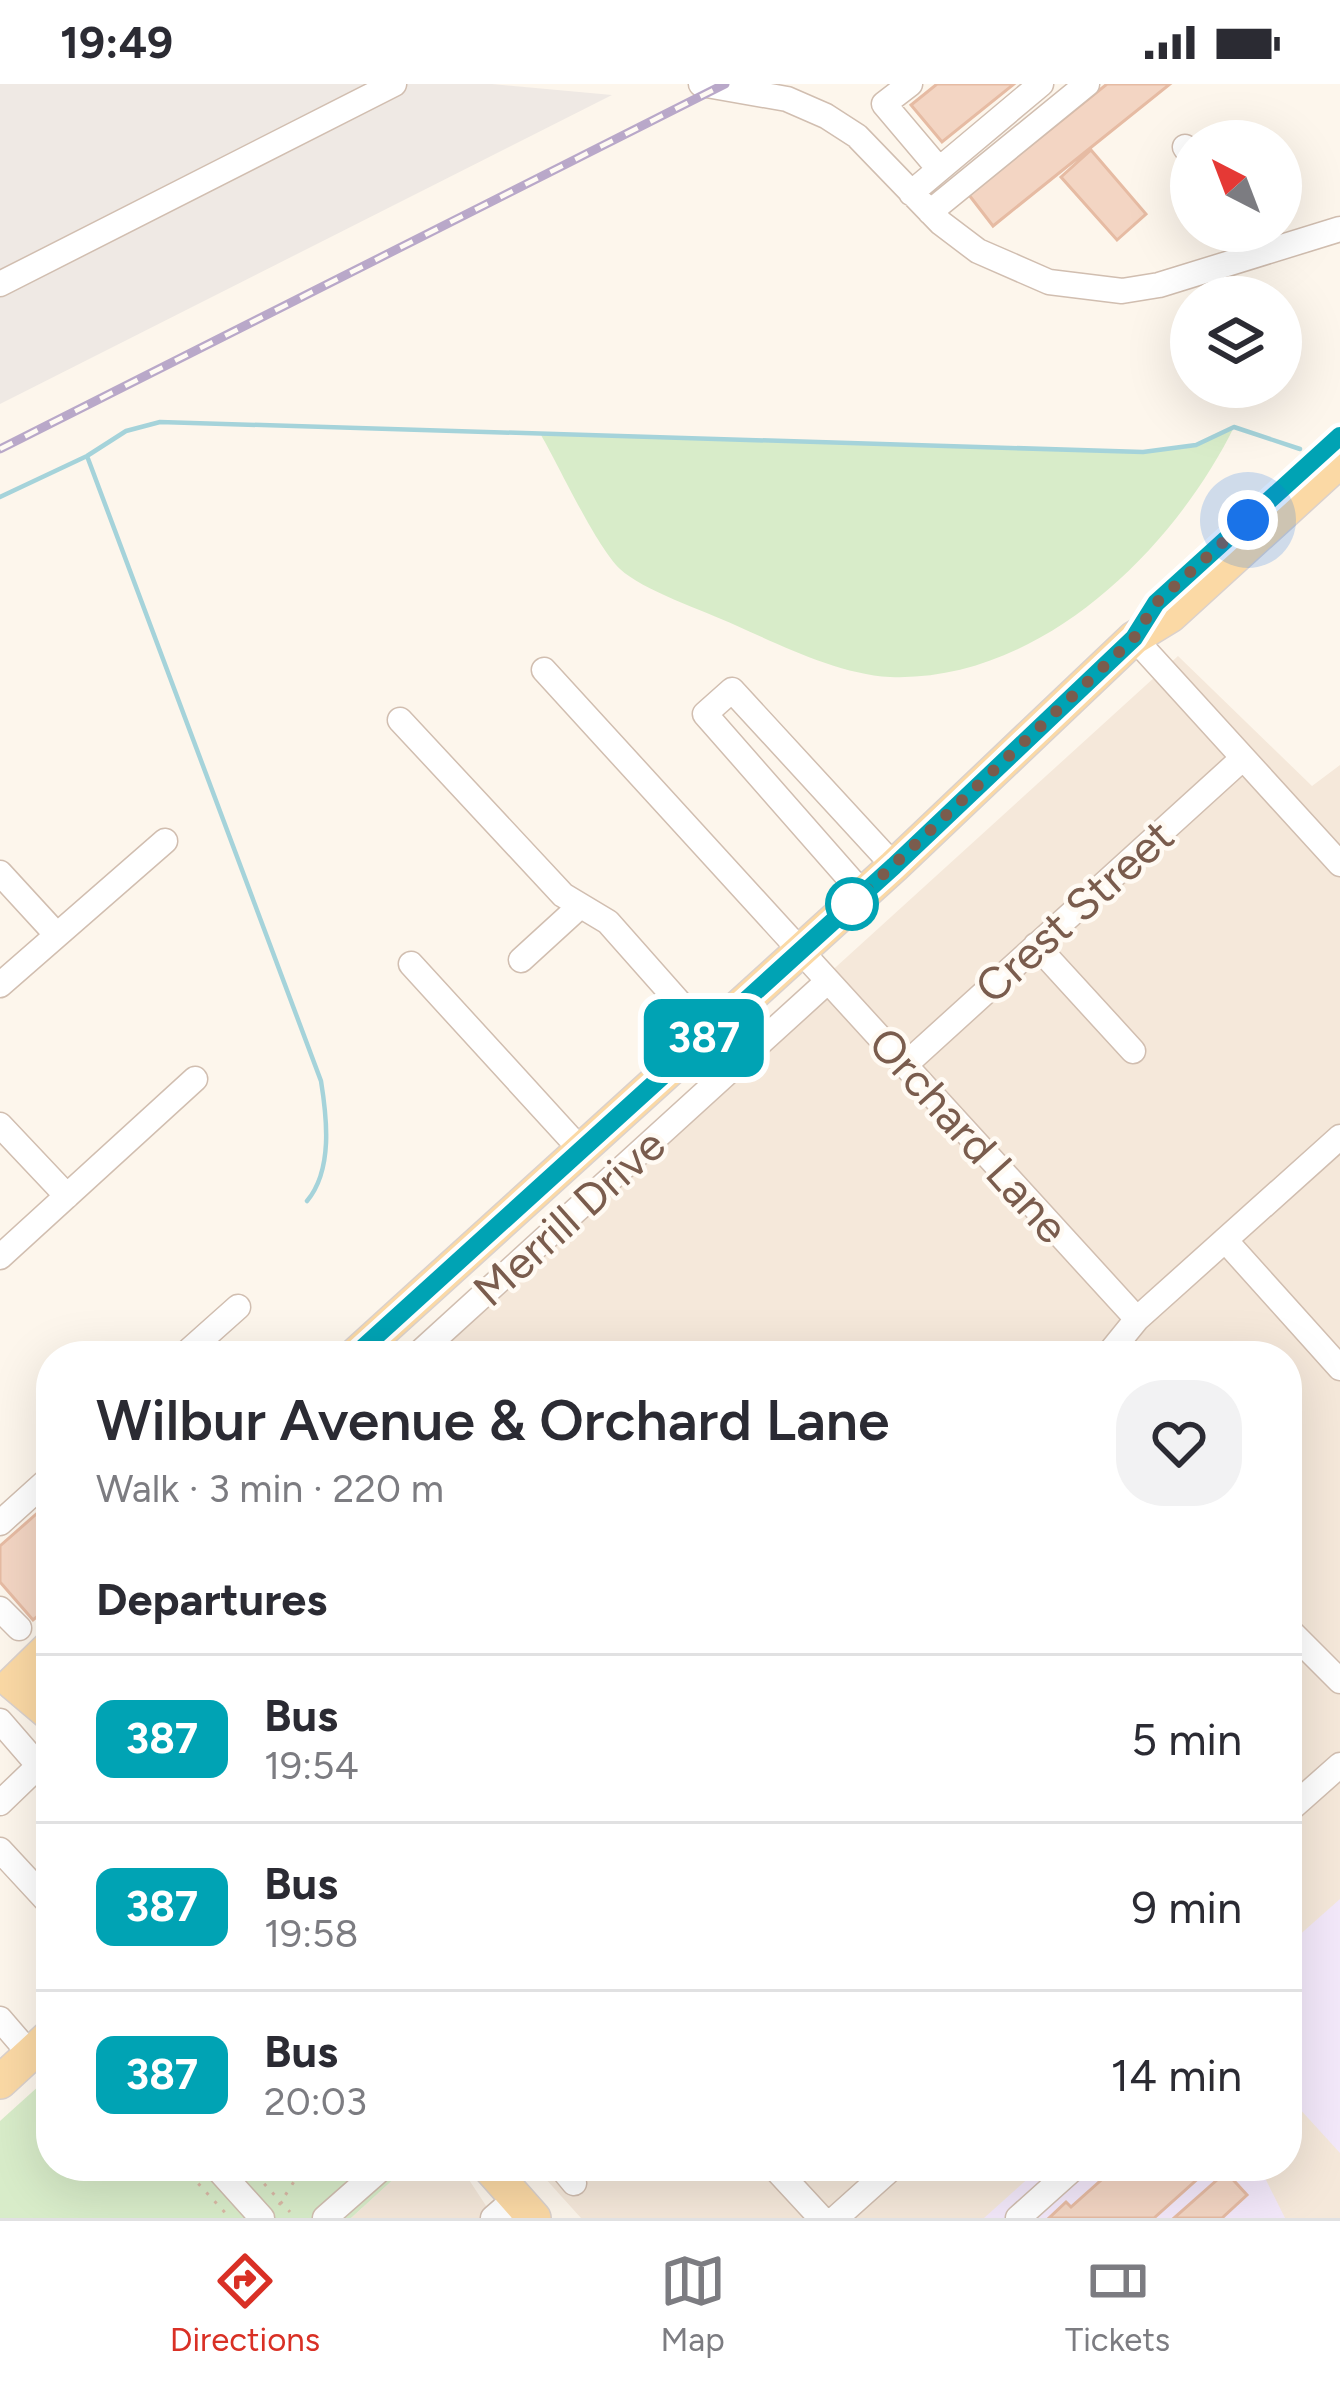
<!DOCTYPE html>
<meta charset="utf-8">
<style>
:root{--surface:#fff;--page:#f2f2f3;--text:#2b2b33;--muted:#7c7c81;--line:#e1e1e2;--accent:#d93025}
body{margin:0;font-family:Figtree,sans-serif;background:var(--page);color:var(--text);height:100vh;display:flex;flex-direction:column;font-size:45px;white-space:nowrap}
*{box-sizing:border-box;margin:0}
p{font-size:39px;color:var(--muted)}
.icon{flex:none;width:66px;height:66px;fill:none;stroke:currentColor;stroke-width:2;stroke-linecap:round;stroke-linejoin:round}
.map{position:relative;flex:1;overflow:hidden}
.sheet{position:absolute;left:36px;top:1257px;width:1266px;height:840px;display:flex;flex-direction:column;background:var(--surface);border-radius:48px;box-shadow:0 12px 48px #0002}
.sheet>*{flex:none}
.badge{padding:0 24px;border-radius:18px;font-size:42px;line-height:78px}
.needle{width:78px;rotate:318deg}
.tools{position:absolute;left:1170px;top:36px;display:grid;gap:24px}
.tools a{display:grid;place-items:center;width:132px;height:132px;border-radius:50%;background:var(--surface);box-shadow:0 12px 48px #0002;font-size:60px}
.you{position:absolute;width:60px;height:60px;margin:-30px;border:9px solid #fff;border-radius:50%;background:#1a73e8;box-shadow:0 0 0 18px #1a73e833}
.map>.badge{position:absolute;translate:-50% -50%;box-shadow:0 0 0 6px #fff}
h2{padding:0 60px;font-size:45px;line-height:108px}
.round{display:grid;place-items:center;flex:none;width:126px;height:126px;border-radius:48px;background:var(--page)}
.overview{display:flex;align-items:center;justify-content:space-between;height:204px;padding:0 60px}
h1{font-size:57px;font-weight:600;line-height:90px}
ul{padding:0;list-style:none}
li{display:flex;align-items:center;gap:36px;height:168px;padding:0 60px;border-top:3px solid var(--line)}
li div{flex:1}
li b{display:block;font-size:45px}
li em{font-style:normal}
li .badge{min-width:132px;font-weight:700;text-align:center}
.status{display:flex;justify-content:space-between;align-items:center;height:84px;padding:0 60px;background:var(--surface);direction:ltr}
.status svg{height:33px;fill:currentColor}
.menu{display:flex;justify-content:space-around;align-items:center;height:168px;border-top:3px solid var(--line);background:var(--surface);font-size:33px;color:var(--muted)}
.menu a{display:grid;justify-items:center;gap:6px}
.menu .selected{color:var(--accent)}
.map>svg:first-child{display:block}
</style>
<div class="status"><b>19:49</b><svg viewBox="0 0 49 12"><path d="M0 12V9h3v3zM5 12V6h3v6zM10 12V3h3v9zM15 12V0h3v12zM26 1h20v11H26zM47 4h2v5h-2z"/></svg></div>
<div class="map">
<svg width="1340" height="2134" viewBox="0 0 1340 2134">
<rect width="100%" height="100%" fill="#fdf6ec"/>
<!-- residential -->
<path fill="#f5e8da" d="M1178,572L1312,702L1340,681V2134H581L534,2082H1287V1272H408Z
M408,2082H460L494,2134H351Z"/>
<!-- industrial -->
<path fill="#efe9e4" d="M0,0H492L612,11L0,320Z"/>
<!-- education -->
<path fill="#f3e8fa" d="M1340,1815V2069L1287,2011V1862Z
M1042,2082H1259L1285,2134H984Z"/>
<!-- green -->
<path fill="#d8ecc9" d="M1234,343C1173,467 1038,599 890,593C838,590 782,562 735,541C705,527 642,506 620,485C596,462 560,384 541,351L1143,368L1196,361Z
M51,1991V2082H408L351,2134H0V2037Z"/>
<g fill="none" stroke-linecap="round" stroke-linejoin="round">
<!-- stream -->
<path stroke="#a5d3da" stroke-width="4.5" d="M87,372L321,997C327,1034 333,1086 307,1117
M0,413L87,372L126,347L160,338L1143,368L1196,361L1234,343L1300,365"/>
</g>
<!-- building -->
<path fill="#f3d5c3" stroke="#e6bba3" stroke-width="3" d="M937,0H1014L942,58L911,21Z
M1107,0H1170L993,142L969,111Z
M1091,66L1146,130L1117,156L1061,93Z
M51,1417V1521L33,1536L0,1498V1462Z
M1117,2082H1212L1154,2134H1049L1066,2118L1071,2123Z
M1226,2088L1247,2111L1222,2134H1174Z"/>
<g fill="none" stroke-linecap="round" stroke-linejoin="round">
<defs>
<path id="minor" d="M701,0L787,15L826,32L857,52L941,139L978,167L1049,198L1122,207L1159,201L1340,145
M910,0L884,20L939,85
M1185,63L1191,72
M911,109L1041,0
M930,128L1087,0
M1248,147L1263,168
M0,200L394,0
M1134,554L1340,780
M544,586L1137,1235
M400,636L563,811L608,838L708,951
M0,789L56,850
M863,810L705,630L732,606L894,782
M1036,861L1133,967
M521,876L579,823
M411,880L581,1066
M0,901L165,757
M905,981L1243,674
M0,1041L67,1112
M1225,1156L1340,1284
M0,1173L195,995
M183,1272L238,1223
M416,1272L828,897
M1107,1272L1137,1235L1340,1053
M0,1439L51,1393
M0,1525L19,1544
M1287,1544L1340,1597
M0,1637L39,1682
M0,1719L51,1670
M1287,1728L1340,1681
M0,1766L51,1821
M0,1935L30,1970
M215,2082L262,2134
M560,2082L574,2099
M773,2082L821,2134
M325,2134L384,2082
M493,2134L516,2114
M836,2134L894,2082
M1018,2134L1076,2082"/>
<path id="major" d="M354,1272L894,782L1134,554L1170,532L1340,377
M51,1562L13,1599L51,1631
M0,1998L51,1951
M488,2082L534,2134"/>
</defs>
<!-- minor casing -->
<use href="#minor" stroke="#d1beb0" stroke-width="27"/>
<!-- major casing -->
<use href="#major" stroke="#dad1cd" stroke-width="36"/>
<!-- path -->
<path stroke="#d9b8a5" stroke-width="3" stroke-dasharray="3 9" stroke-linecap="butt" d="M182,2082L230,2134
M248,2082L290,2128
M279,2121L304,2082"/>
<!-- minor -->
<use href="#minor" stroke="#fff" stroke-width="24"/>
<!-- major -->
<use href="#major" stroke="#fbd9a5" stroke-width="33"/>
<defs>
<path id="rail" d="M0,365L725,0"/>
</defs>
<!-- rail casing -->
<use href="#rail" stroke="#b9a8c9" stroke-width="9"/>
<!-- rail -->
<use href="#rail" stroke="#fffaf3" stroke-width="4.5" stroke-dasharray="14" stroke-linecap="butt"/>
</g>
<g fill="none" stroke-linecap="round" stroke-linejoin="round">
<defs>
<path id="line" d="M354,1272L894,782L1134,554L1156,519L1340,352"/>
</defs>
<!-- line casing -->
<use href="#line" stroke="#fff" stroke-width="27"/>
<!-- line -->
<use href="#line" stroke="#00a3b4" stroke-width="18"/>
<!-- walk -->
<path stroke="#7a5c4d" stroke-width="12" stroke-dasharray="0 21.6" d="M852,820L1134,554L1156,519L1248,436"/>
</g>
<!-- markers -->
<circle fill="#fff" stroke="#00a3b4" stroke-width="6" cx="852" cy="820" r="24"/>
<g text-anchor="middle" stroke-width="9" stroke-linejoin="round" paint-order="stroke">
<!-- street labels -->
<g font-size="45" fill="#7a5c4d" stroke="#fffaf3">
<text transform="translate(1074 827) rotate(-42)" y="16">Crest Street</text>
<text transform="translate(969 1051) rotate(48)" y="16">Orchard Lane</text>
<text transform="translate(569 1133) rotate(-42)" y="16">Merrill Drive</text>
</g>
</g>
</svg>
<div class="tools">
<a><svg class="needle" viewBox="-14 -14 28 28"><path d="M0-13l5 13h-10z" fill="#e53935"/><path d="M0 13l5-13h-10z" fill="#7c7c81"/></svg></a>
<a><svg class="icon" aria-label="layers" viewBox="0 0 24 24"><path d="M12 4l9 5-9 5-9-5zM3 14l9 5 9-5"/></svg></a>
</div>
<div class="you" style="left:1248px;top:436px"></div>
<b class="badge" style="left:704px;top:954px;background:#00a3b4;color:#fff">387</b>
<section class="sheet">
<div class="overview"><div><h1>Wilbur Avenue &amp; Orchard Lane</h1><p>Walk · 3 min · 220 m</p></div><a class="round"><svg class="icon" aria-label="heart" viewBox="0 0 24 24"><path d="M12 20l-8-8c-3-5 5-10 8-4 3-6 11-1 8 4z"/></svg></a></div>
<h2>Departures</h2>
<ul>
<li><span class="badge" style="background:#00a3b4;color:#fff">387</span><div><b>Bus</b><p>19:54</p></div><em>5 min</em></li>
<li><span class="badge" style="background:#00a3b4;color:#fff">387</span><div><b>Bus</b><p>19:58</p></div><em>9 min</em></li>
<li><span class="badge" style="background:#00a3b4;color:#fff">387</span><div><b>Bus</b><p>20:03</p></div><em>14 min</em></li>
</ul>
</section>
</div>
<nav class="menu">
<a class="selected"><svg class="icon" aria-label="directions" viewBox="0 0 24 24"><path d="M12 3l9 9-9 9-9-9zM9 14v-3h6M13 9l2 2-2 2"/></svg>Directions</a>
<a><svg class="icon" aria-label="map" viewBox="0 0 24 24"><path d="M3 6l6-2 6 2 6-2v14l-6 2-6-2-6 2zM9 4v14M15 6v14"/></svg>Map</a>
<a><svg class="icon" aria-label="tickets" viewBox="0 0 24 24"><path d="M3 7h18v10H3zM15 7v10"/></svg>Tickets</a>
</nav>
